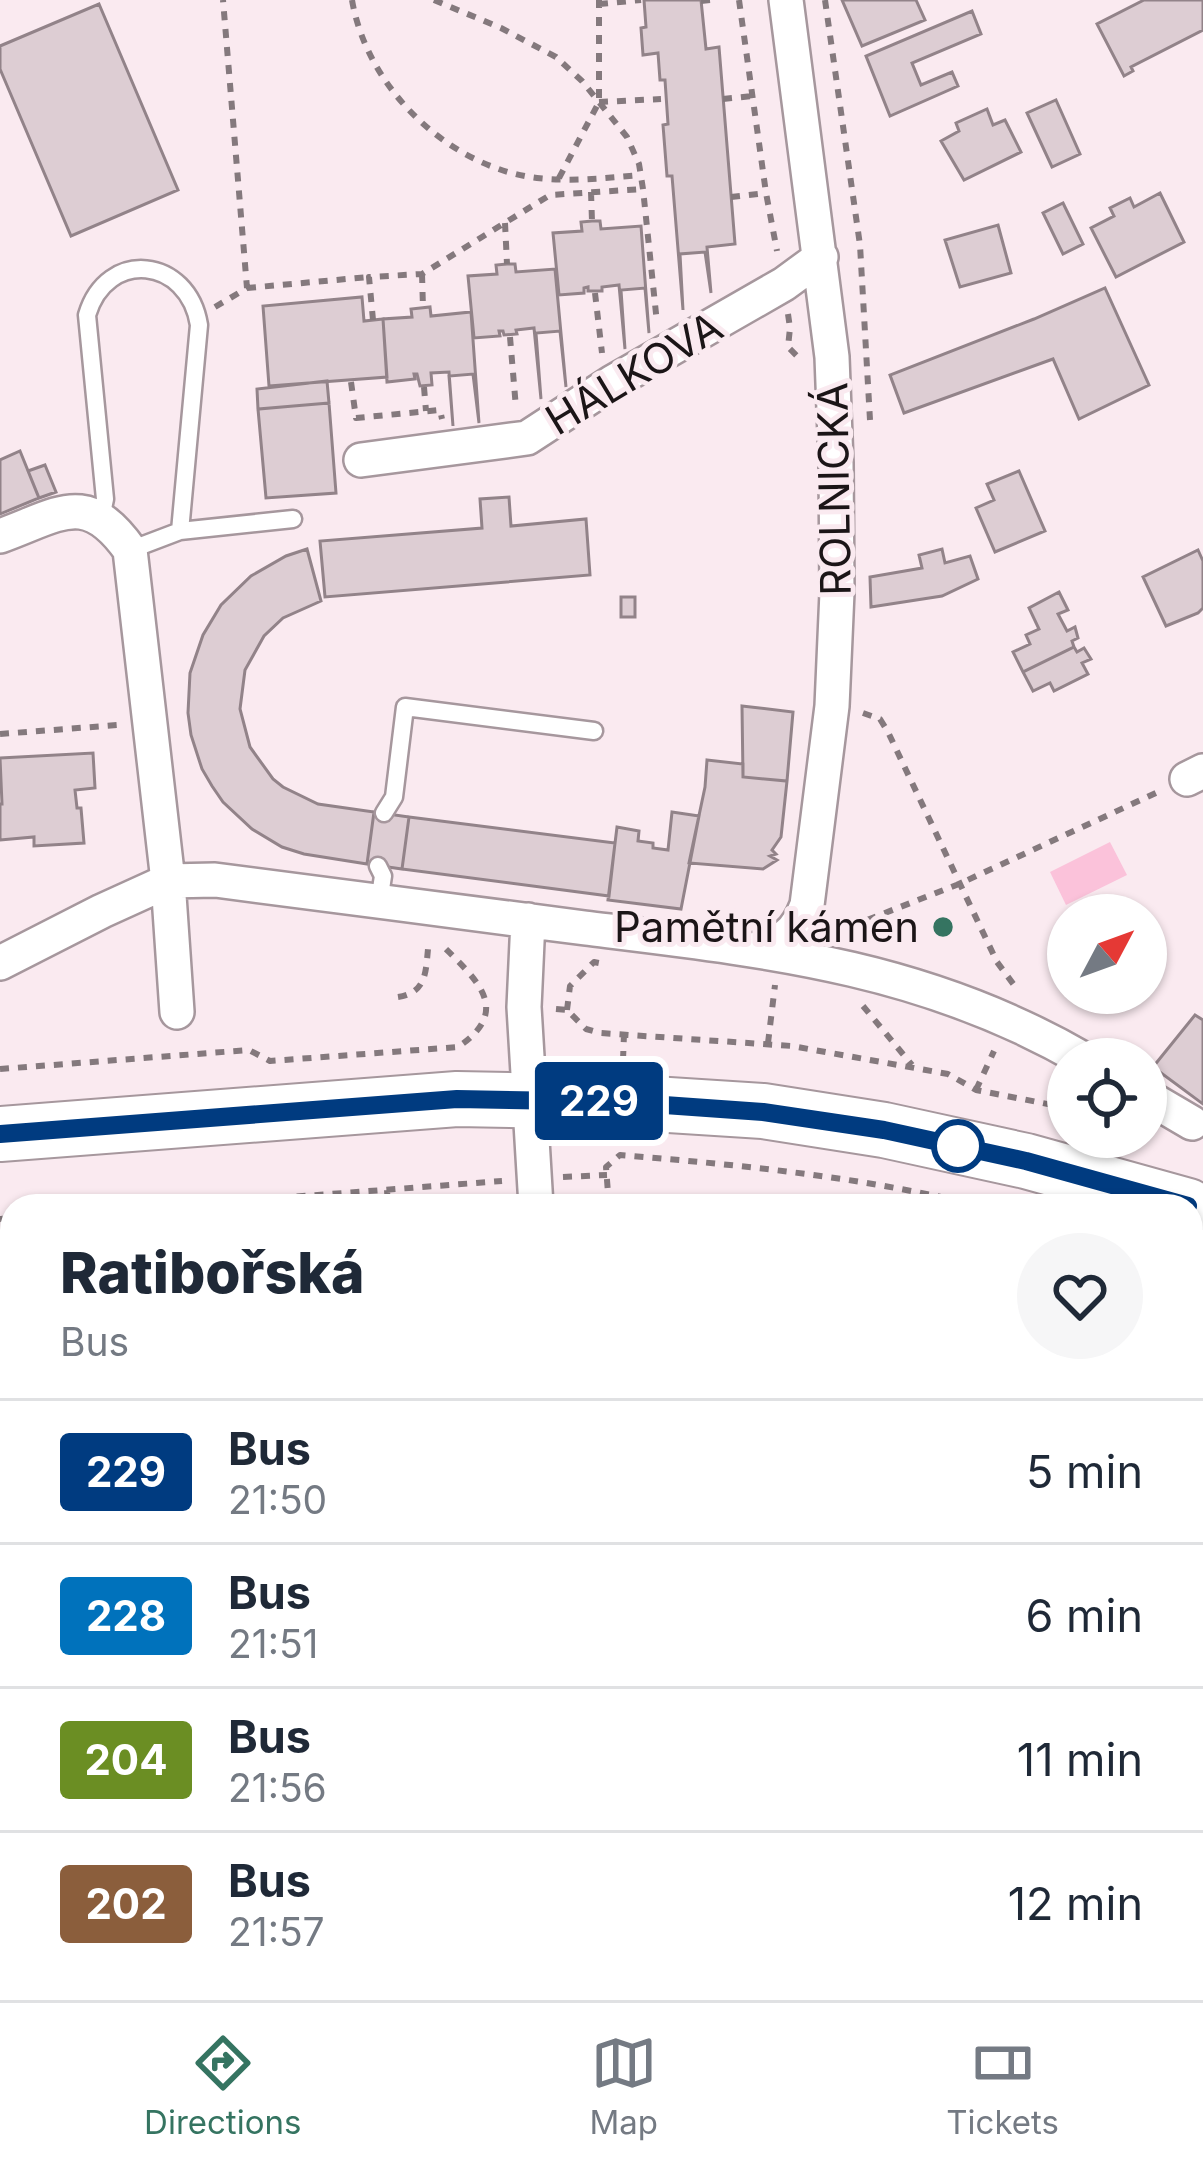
<!DOCTYPE html>
<meta charset="utf-8">
<style>
:root{--surface:#fff;--page:#f6f6f7;--text:#1f2937;--muted:#747a83;--line:#e0e1e3;--accent:#357461}
body{margin:0;font-family:Inter,sans-serif;background:var(--page);color:var(--text);height:100vh;display:flex;flex-direction:column;font-size:45px;white-space:nowrap}
*{box-sizing:border-box;margin:0}
p{font-size:39px;color:var(--muted)}
.icon{flex:none;width:66px;height:66px;fill:none;stroke:currentColor;stroke-width:2;stroke-linecap:round;stroke-linejoin:round}
.map{position:relative;flex:1;overflow:hidden}
.side{position:absolute;left:0px;top:1194px;width:1203px;height:807px;display:flex;flex-direction:column;background:var(--surface);border-radius:36px 36px 0 0;box-shadow:0 3px 9px #0004}
.side>*{flex:none}
.badge{padding:0 24px;border-radius:9px;font-size:42px;line-height:78px}
.needle{width:78px;rotate:49deg}
.controls{position:absolute;left:1047px;top:894px;display:grid;gap:24px}
.controls a{display:grid;place-items:center;width:120px;height:120px;border-radius:50%;background:var(--surface);box-shadow:0 3px 9px #0004;font-size:60px}
.map>.badge{position:absolute;translate:-50% -50%;box-shadow:0 0 0 6px #fff}
.round{display:grid;place-items:center;flex:none;width:126px;height:126px;border-radius:63px;background:var(--page)}
.summary{display:flex;align-items:center;justify-content:space-between;height:204px;padding:0 60px}
h1{font-size:57px;font-weight:800;line-height:90px}
ul{padding:0;list-style:none}
li{display:flex;align-items:center;gap:36px;height:144px;padding:0 60px;border-top:3px solid var(--line)}
li div{flex:1}
li b{display:block;font-size:45px}
li em{font-style:normal}
li .badge{min-width:132px;font-weight:700;text-align:center}
.tabs{display:flex;justify-content:space-around;align-items:center;height:168px;border-top:3px solid var(--line);background:var(--surface);font-size:33px;color:var(--muted)}
.tabs a{display:grid;justify-items:center;gap:6px}
.tabs .selected{color:var(--accent)}
.map>svg:first-child{display:block}
</style>
<div class="map">
<svg width="1203" height="2000" viewBox="0 0 1203 2000">
<rect width="100%" height="100%" fill="#faeaf0"/>
<!-- built -->
<path fill="#f4dce6" d="M12,1900V1989H119L120,1993L203,1989L204,2000H0V1901Z"/>
<!-- green -->
<path fill="#fbc2da" d="M1110,842L1127,875L1066,905L1050,872Z"/>
<!-- building -->
<path fill="#ddcdd3" stroke="#928389" stroke-width="3" d="M644,0H701L706,49L719,47L735,244L707,247L711,293L705,252L680,254L683,310L672,176H667L663,125L668,124L665,80H660L658,53L643,55L641,28L646,27Z
M842,0H916L925,20L862,46Z
M1144,0H1203V30L1131,67L1133,71L1124,76L1097,24Z
M99,4L178,190L71,236L0,69V46Z
M972,11L981,34L912,63L921,85L952,72L958,86L890,116L866,56Z
M1056,100L1080,154L1052,167L1027,113Z
M987,109L993,125L1005,120L1021,152L964,180L941,141L959,131L956,123Z
M1160,193L1184,242L1116,277L1091,228L1114,216L1110,208L1130,198L1134,207Z
M1063,203L1083,244L1063,254L1043,213Z
M592,221H600L601,229L641,226L649,333L645,288L621,290L625,349L619,285L602,287V291H588V287L584,288V293L559,295L553,233L582,231L581,222Z
M998,225L1011,273L960,287L945,240Z
M507,264H515L516,272L555,269L566,387L560,331L536,333L541,399L534,328L516,330L517,334L504,335L503,331H499L500,336L474,338L468,276L497,274L496,265Z
M1105,288L1149,385L1079,419L1053,359L904,413L890,375L1034,319Z
M362,297L364,321L383,319L387,377L269,386L263,306Z
M430,307L431,316L471,312L479,423L473,374L449,376L453,426L449,372L431,373L432,385L420,386L417,374H414L415,379L387,382L383,319L412,317L411,309Z
M327,381L329,403L258,409L257,389Z
M329,403L336,493L266,498L258,409Z
M20,451L39,498L0,514V460Z
M45,465L56,492L39,498L28,471Z
M1019,471L1045,531L995,552L976,508L994,500L987,484Z
M509,497L511,526L586,519L590,575L325,597L320,541L482,528L480,499Z
M307,549L321,601L283,618L264,636L245,670L240,709L250,747L273,779L283,787L318,804L374,812L367,864L304,854L282,847L252,829L223,802L212,786L202,769L191,735L188,713L190,673L203,635L221,605L251,576L286,556Z
M942,549L945,563L970,556L978,579L942,596L871,607L870,577L922,568L919,555Z
M1198,550L1203,561V608L1198,613L1166,626L1143,577Z
M1059,592L1068,610L1058,614L1067,631L1075,627L1078,638L1072,641L1074,647L1023,672L1013,652L1030,644L1026,635L1039,629L1029,608Z
M621,597H635V617H621Z
M1074,647L1077,652L1084,648L1091,659L1082,663L1088,674L1054,691L1050,683L1033,691L1023,672Z
M742,706L793,712L787,781L743,777Z
M93,753L95,788L75,790L77,808H81L84,843L34,846V837L0,840V804H2L0,758Z
M707,760L743,764V777L787,781L781,837L772,850L776,854L770,856L777,860L763,869L689,863L705,787Z
M374,812L409,817L402,869L367,864Z
M672,812L699,816L681,909L608,900L617,827L639,831L638,841L653,843V848L668,850Z
M409,817L615,843L609,896L402,869Z
M1195,1015L1203,1020V1104L1153,1067Z
M12,1258V1355L0,1356V1259Z
M12,1622V1681L0,1682V1623Z
M12,1966V1989H119V1993L203,1989L204,2000H0V1967Z"/>
<g fill="none" stroke-linecap="round" stroke-linejoin="round">
<defs>
<path id="service" d="M101,518L105,499L87,315C107,248 188,257 199,325L180,531
M130,550L180,531L293,519
M384,813L394,797L405,707L594,731
M378,866L383,876L379,902"/>
<path id="minor" d="M361,460L527,438L613,382L784,284L821,257
M0,536C59,515 86,488 130,550L168,881L177,1012
M1187,779L1203,771
M528,920L524,1007L536,1206
M754,950C783,942 796,934 807,905L832,706L837,592L836,463L832,357L786,0
M0,963L102,911L168,881L215,880C338,896 462,912 585,928C764,950 923,966 1083,1059
M1146,1096L1192,1123
M1191,1545L1203,1544
M0,1730L12,1729
M281,1989L282,2000"/>
<path id="primary" d="M0,1134L457,1099L622,1102L763,1111L884,1130L1026,1161L1188,1206"/>
</defs>
<!-- service casing -->
<use href="#service" stroke="#a6979d" stroke-width="21"/>
<!-- minor casing -->
<use href="#minor" stroke="#a6979d" stroke-width="38"/>
<!-- primary casing -->
<use href="#primary" stroke="#a6979d" stroke-width="58"/>
<!-- path -->
<path stroke="#84797d" stroke-width="6" stroke-dasharray="9 9" stroke-linecap="butt" d="M352,0C367,88 448,167 537,178C572,182 606,178 641,175
M434,0L501,28L556,57L582,81L627,137L639,164L643,189L657,323
M739,0L766,193L777,251
M825,0L860,245L870,420
M701,1L711,0
M599,4L641,0
M723,99L753,96
M599,102L661,99
M559,178L599,102V0
M591,192L592,221
M731,197L766,193
M505,223L507,264
M422,274L423,308
M247,288L369,277
M595,293L602,353
M215,307L247,288L223,0
M788,314L790,328L788,347L797,356L798,362
M373,320L369,277L422,274L550,195L643,189
M510,337L516,408
M351,382L356,418L440,410L442,419
M424,387L426,411
M863,713L880,719L888,732L997,962L1017,989
M0,734L118,725
M833,926L849,927L959,884L1158,792
M398,997C430,992 425,967 429,941
M863,1006L912,1065
M556,1009L567,1010L586,1029L600,1033L792,1046L948,1074L976,1090L1068,1108
M567,1010L570,986L594,962L599,963
M768,1043L775,985
M623,1060L624,1034
M0,1069L249,1050L270,1061L458,1047C515,1009 473,977 441,944
M976,1090L994,1051
M563,1177L607,1175
M387,1190L388,1206
M171,1206L502,1181
M609,1206L606,1167L620,1155C742,1165 862,1177 980,1206
M0,1219L12,1218
M1191,1270L1203,1274
M0,1425L12,1424
M0,1598L12,1597
M1191,1716L1203,1715
M0,1810L6,1900
M0,1901L12,1900
M228,1989L239,2000"/>
<!-- service -->
<use href="#service" stroke="#fff" stroke-width="16"/>
<!-- minor -->
<use href="#minor" stroke="#fff" stroke-width="33"/>
<!-- primary -->
<use href="#primary" stroke="#fff" stroke-width="54"/>
</g>
<g fill="none" stroke-linecap="round" stroke-linejoin="round">
<defs>
<path id="line" d="M0,1134L457,1099L622,1102L763,1112L884,1130L1026,1161L1188,1206"/>
</defs>
<!-- line casing -->
<use href="#line" stroke="#fff" stroke-width="27"/>
<!-- line -->
<use href="#line" stroke="#003b80" stroke-width="18"/>
</g>
<!-- markers -->
<circle fill="#357461" stroke="#faeaf0" stroke-width="4.5" cx="943" cy="927" r="12"/>
<circle fill="#fff" stroke="#003b80" stroke-width="6" cx="958" cy="1146" r="24"/>
<g text-anchor="middle" stroke-width="10" stroke-linejoin="round" paint-order="stroke">
<!-- street labels -->
<g font-size="42" fill="#1b1517" stroke="#faeaf0">
<text transform="translate(634 373) rotate(-31)" y="15">HÁLKOVA</text>
<text transform="translate(834 489) rotate(-91)" y="15">ROLNICKÁ</text>
</g>
<!-- poi labels -->
<g font-size="42" fill="#1b1517" stroke="#faeaf0" text-anchor="end">
<text x="919" y="942">Pamětní kámen</text>
</g>
</g>
</svg>
<div class="controls">
<a><svg class="needle" viewBox="-14 -14 28 28"><path d="M0-13l5 13h-10z" fill="#e53935"/><path d="M0 13l5-13h-10z" fill="#747a83"/></svg></a>
<a><svg class="icon" aria-label="locate" viewBox="0 0 24 24"><circle cx="12" cy="12" r="6"/><path d="M12 2v4M12 18v4M2 12h4M18 12h4"/></svg></a>
</div>
<b class="badge" style="left:599px;top:1101px;background:#003b80;color:#fff">229</b>
<section class="side">
<div class="summary"><div><h1>Ratibořská</h1><p>Bus</p></div><a class="round"><svg class="icon" aria-label="heart" viewBox="0 0 24 24"><path d="M12 20l-8-8c-3-5 5-10 8-4 3-6 11-1 8 4z"/></svg></a></div>
<ul>
<li><span class="badge" style="background:#003b80;color:#fff">229</span><div><b>Bus</b><p>21:50</p></div><em>5 min</em></li>
<li><span class="badge" style="background:#0072bc;color:#fff">228</span><div><b>Bus</b><p>21:51</p></div><em>6 min</em></li>
<li><span class="badge" style="background:#6b8e23;color:#fff">204</span><div><b>Bus</b><p>21:56</p></div><em>11 min</em></li>
<li><span class="badge" style="background:#8b5e3c;color:#fff">202</span><div><b>Bus</b><p>21:57</p></div><em>12 min</em></li>
</ul>
</section>
</div>
<nav class="tabs">
<a class="selected"><svg class="icon" aria-label="directions" viewBox="0 0 24 24"><path d="M12 3l9 9-9 9-9-9zM9 14v-3h6M13 9l2 2-2 2"/></svg>Directions</a>
<a><svg class="icon" aria-label="map" viewBox="0 0 24 24"><path d="M3 6l6-2 6 2 6-2v14l-6 2-6-2-6 2zM9 4v14M15 6v14"/></svg>Map</a>
<a><svg class="icon" aria-label="tickets" viewBox="0 0 24 24"><path d="M3 7h18v10H3zM15 7v10"/></svg>Tickets</a>
</nav>
